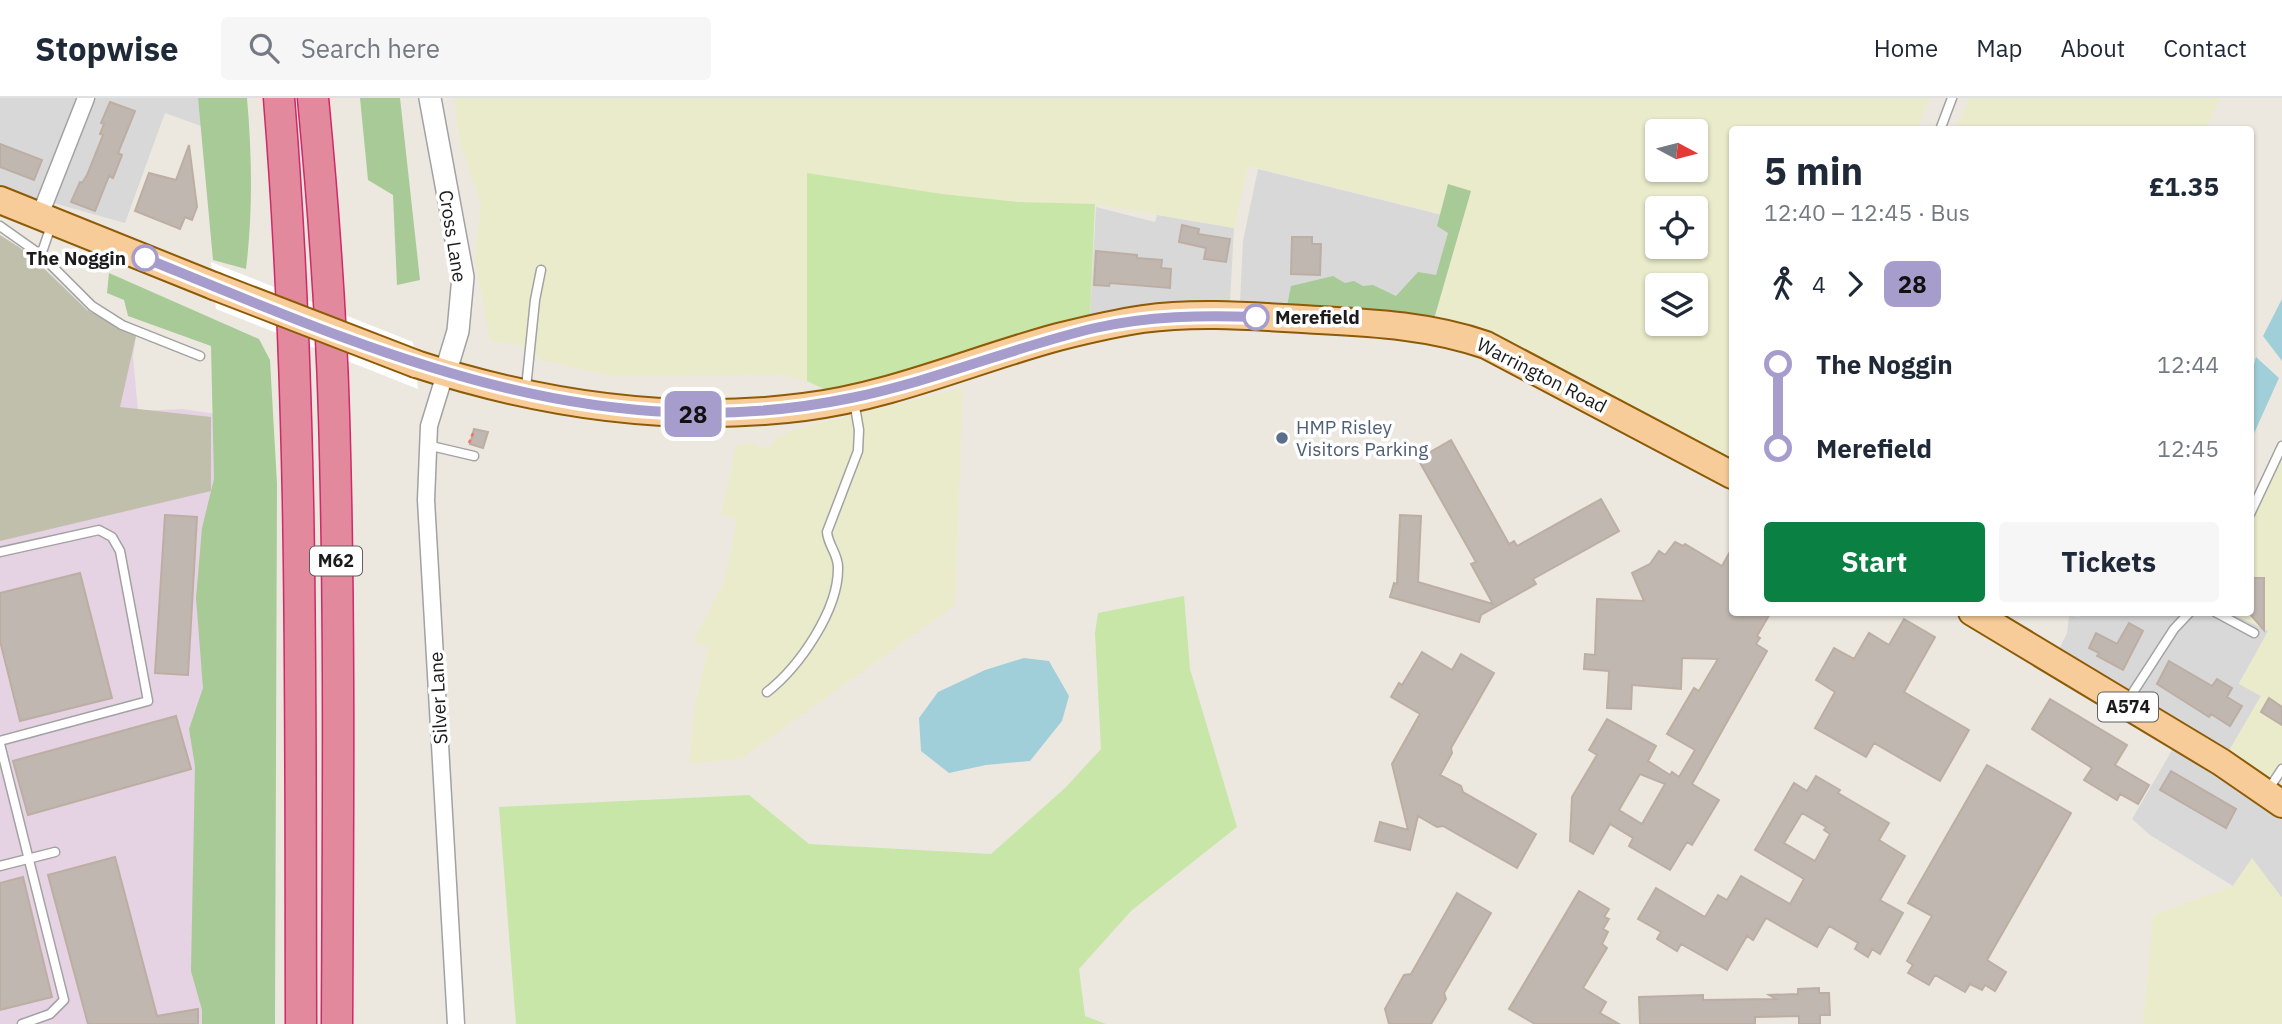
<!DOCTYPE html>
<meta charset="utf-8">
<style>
:root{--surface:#fff;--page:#f6f6f7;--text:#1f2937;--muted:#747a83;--line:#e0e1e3;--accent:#0b8043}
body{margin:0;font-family:"IBM Plex Sans",sans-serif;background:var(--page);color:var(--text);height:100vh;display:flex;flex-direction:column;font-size:26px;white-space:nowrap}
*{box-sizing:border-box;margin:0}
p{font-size:23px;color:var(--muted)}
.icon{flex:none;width:38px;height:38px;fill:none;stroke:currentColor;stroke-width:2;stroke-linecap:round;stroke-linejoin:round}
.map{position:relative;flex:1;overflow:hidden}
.sheet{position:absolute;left:1729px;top:28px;width:525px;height:490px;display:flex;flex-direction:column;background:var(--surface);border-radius:7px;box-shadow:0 2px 5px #0004}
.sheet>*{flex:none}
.badge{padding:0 14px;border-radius:10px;font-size:24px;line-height:46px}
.needle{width:46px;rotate:97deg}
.controls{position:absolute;left:1645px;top:21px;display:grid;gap:14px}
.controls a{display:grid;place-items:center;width:63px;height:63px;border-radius:7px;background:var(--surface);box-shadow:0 2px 5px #0004;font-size:35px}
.map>.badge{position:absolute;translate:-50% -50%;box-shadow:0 0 0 4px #fff}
.legs{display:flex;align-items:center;gap:10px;height:77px;padding:0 35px;font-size:23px}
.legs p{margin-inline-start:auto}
.headline{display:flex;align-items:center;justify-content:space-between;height:119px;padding:0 35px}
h1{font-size:38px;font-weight:800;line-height:52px}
.action{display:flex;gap:14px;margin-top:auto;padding:14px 35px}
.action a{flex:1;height:80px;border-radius:7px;background:var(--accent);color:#fff;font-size:28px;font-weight:800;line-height:80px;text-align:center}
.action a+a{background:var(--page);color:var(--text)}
ul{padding:0 35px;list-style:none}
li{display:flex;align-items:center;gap:24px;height:84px;font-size:26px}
li i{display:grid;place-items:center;width:10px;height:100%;margin:0 9px;background:currentColor}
li i::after{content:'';width:18px;height:18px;margin:-9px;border:5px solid;border-radius:50%;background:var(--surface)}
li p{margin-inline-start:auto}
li:first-child i{background:linear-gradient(#0000 50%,currentColor 0)}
li:last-child i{background:linear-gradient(currentColor 50%,#0000 0)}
header{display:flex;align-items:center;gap:42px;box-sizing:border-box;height:98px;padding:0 35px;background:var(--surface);border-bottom:2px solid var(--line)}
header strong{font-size:33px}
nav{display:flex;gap:38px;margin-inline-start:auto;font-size:24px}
.search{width:490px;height:63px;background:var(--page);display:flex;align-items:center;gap:18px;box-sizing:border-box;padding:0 24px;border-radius:7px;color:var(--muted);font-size:26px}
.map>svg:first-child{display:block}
</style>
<header>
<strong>Stopwise</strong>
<div class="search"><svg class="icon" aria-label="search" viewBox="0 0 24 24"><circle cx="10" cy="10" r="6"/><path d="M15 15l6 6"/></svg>Search here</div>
<nav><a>Home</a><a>Map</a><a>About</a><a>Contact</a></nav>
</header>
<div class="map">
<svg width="2282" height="926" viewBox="0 0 2282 926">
<rect width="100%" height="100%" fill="#ece8e0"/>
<!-- residential -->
<path fill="#d9d8d8" d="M0,0H198L201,28L165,15L125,125L0,90Z
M1258,71L1454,120L1425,216L1240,205L1243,143Z
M1096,109L1155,124L1157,117L1234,130L1230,203L1150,206L1090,219Z
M2082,515H2231L2269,533L2239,585L2261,598L2226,658L2137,602L2119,586L2059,551L2067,535L2069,518L2079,519Z
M2175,647L2253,695L2282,720V800L2252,761L2233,788L2150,737L2132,721Z"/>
<!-- industrial -->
<path fill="#e5d2e2" d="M0,137L28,155L87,212L136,238L133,259L138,313L182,311L216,316L212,926H0Z"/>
<!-- construction -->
<path fill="#c0bfac" d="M0,137L28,155L87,212L136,238L120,309L211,319V393L0,443Z"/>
<!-- farmland -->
<path fill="#eaebcb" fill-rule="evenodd" d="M454,0H1929L1918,31L1732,32V368L1434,221L1470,93L1448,86L1440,116L1248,68L1234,130L1095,106L1018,104L942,96L807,75V283L784,277L610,278L542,262L520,247L490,243L475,163L481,106L460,45ZM1657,33H1696V72H1657ZM1657,110H1696V149H1657ZM1657,187H1696V226H1657Z
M1969,0H2220L2205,31H1956Z
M963,290L955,507L742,660L689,666L694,612L708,550L693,543L724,484L737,421L721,416L736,347L756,345L758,349H770L774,341L796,331Z
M2282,359V697L2226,658L2261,598L2239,586L2268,533L2231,515L2250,514L2251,426Z
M2252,760L2282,800V926H2143L2153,817L2233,788Z"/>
<!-- grass -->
<path fill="#c8e6a7" d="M807,75L942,96L1018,104L1095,106L1090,219L832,295L807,283Z
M1184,498L1190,571L1237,729L1131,813L1079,871L1085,918L1106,926H516L499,709L749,697L809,746L991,756L1065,690L1101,651L1095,535L1098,515Z"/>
<!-- forest -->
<path fill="#a7ca96" d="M198,0H247C252,57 253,114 246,171L213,162Z
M360,0H400L420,182L397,187L393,97L368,82Z
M1448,86L1471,93L1434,221L1287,208L1291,188L1333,178L1345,185L1354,183L1363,188L1373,187L1396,198L1418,174L1436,177L1448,135L1437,128Z
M109,175L259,241L270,262L277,386L275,926H202V912L191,873L195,668L189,631L203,590L196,500L202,430L214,381L211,248L128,218L124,202L107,195Z"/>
<!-- water -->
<path fill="#a1cfd9" d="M2282,201V263L2263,238Z
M2256,259L2279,280L2251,342V277Z
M1024,560L1049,563L1069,598L1062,623L1030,663L986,667L949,675L921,653L919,620L938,594L985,572Z"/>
<!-- pier -->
<path fill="#fff" d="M211,164L413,244L418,291L216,211Z"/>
<!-- building -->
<path fill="#c0b7b0" stroke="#bdaea3" stroke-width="2" fill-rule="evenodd" d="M110,4L135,13L118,55L122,57L113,80L109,78L95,113L71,104L80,84L82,85L87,77L103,37L100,36L104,26L101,25Z
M0,46L42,62L34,82L0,69Z
M189,47L197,109L192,122L185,119L180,131L135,113L149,75L176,82Z
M1182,127L1199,131L1198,136L1230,141L1226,164L1204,161L1206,150L1179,144Z
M1292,139H1312V146H1321L1320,177L1291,176Z
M1096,153L1137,157V160L1162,162L1161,170L1171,171L1170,190L1110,185L1109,188L1094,187Z
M474,331L488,334L483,350L470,346Z
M1451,342L1509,446L1514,443L1517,448L1601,401L1619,433L1533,481L1536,486L1481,517L1479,524L1390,499L1394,485L1397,486L1400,417L1421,418L1418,484L1493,506L1471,466L1476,464L1418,361Z
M165,417L197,419L188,577L155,575Z
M1675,444L1683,448L1685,446L1722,468L1732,450V514H1771L1757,538L1760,540L1756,546L1767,553L1692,686L1719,702L1692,747L1687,744L1670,772L1629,748L1633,740L1610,726L1593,756L1570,743L1572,699L1597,657L1589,652L1607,621L1656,648L1648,663L1670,677L1672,674L1679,679L1695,652L1667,636L1694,590L1699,593L1718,561L1682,560L1681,591L1632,587L1631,611L1607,610L1609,573L1584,571L1585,556L1595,557L1597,501L1644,503L1632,475L1650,466L1659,453L1665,457ZM1640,676L1665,686L1642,726L1619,712Z
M80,475L112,600L20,623L0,543V495Z
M2250,480H2264V532L2250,516Z
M1904,521L1935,539L1904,594L1969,632L1940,683L1874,645L1866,659L1815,630L1835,594L1816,582L1834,550L1854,561L1869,535L1889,547Z
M2129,525L2143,533L2123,572L2097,558L2099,555L2089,550L2096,535L2117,546Z
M1422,554L1452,572L1461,556L1494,575L1451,650L1452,655L1440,677L1461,688L1463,694L1536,736L1517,770L1443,728L1437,729L1418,718L1410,752L1375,743L1380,724L1408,732L1392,666L1420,616L1391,599L1399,585L1402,587Z
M2169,563L2212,588L2217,581L2232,590L2227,599L2242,608L2230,628L2211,616L2209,619L2157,586Z
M2269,600L2282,609V627L2261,614Z
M2050,601L2127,647L2115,667L2149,687L2138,706L2120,696L2117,702L2084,682L2092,670L2032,631Z
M176,618L191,671L28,717L13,663Z
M1987,667L2071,715L1987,862L2006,874L1995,893L1985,887L1982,892L1970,886L1965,894L1935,877L1929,887L1908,875L1913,867L1907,863L1932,818L1908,805Z
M2171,673L2236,711L2226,730L2160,692Z
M1816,678L1840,692L1838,695L1889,725L1879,742L1905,758L1880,802L1903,815L1880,856L1872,851L1868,859L1855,851L1858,845L1829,828L1817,849L1766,820L1753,842L1747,838L1727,872L1681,846L1677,853L1657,841L1661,834L1638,821L1656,790L1705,819L1718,797L1727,802L1741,778L1790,806L1804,781L1755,752L1794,685L1807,693ZM1802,715L1826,729L1824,732L1830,736L1815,763L1784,745Z
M115,759L157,918L198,911V926H88L48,777Z
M23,779L52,899L0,912V785Z
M1579,793L1609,811L1604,819L1609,821L1603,831L1608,834L1602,846L1607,850L1583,890L1606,904L1600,915L1619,926H1535L1509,911Z
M1457,795L1491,815L1444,895L1446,901L1431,926H1389L1385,911L1404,877L1411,876Z
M1819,890V895H1829L1830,917H1820V926H1799V918L1755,919V926H1640L1639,899L1703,897V902L1776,901L1769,897L1798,896V891Z"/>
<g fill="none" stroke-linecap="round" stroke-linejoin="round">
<defs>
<path id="service" d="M1940,32L1952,0
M0,128L41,157L92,208L122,227L200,258
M41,157L51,128
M526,290L535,202L541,172
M427,347L474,358
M2250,416L2282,348
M0,454L99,432L112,439L120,453L148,603L0,643
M2215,514L2254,535
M767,594C799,569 839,512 838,469C838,456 828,447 827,434L858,353L859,332L854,303
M2128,602L2174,531L2190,514
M0,646L64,902L50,916L22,926
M2268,692L2282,671
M0,768L55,754"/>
<path id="minor" d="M40,117L86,0
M445,276L429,328L426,402L456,926"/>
<path id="tertiary" d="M430,0L463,179L458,233L445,276"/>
<path id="primary" d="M0,102L214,188
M416,266C542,307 672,326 804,309C892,298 973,262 1058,239C1086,232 1115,225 1143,221C1201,213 1261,219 1319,222C1376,225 1431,228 1486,247L1732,377
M1972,514L2221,664L2282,706"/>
<path id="motorway" d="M279,0C304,308 300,617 301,926
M313,0C323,105 331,211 334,317C340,520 338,723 337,926"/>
</defs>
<!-- service casing -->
<use href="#service" stroke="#a2a2a2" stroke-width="11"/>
<!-- minor casing -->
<use href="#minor" stroke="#a2a2a2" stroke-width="19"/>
<!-- tertiary casing -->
<use href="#tertiary" stroke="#a2a2a2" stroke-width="24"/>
<!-- primary casing -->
<use href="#primary" stroke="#8d5a05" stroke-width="30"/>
<!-- motorway casing -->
<use href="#motorway" stroke="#cf2968" stroke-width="33"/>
<!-- path -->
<path stroke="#f57269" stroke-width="2.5" stroke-dasharray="3.5 3.5" stroke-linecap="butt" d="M469,345L474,333"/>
<!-- service -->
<use href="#service" stroke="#fff" stroke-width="8"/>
<!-- minor -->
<use href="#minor" stroke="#fff" stroke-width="16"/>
<!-- tertiary -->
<use href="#tertiary" stroke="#fff" stroke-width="21"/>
<!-- primary -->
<use href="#primary" stroke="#f8cc99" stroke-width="26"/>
<!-- motorway -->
<use href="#motorway" stroke="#e2899d" stroke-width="30"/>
<defs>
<path id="primary-bridge" d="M214,188L416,266"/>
</defs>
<!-- primary-bridge casing -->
<use href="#primary-bridge" stroke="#8d5a05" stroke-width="30" stroke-linecap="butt"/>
<!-- primary-bridge -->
<use href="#primary-bridge" stroke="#f8cc99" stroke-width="26"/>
</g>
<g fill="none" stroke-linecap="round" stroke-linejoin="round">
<defs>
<path id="line-1" d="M145,160C377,255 593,353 851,300C935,283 1013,249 1095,230C1148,218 1202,217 1256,219"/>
</defs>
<!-- line-1 casing -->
<use href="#line-1" stroke="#fff" stroke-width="16"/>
<!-- line-1 -->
<use href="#line-1" stroke="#a69dcd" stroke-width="10"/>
</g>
<!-- markers -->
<g fill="#fff" stroke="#a69dcd" stroke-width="3.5">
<circle cx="145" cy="160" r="12"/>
<circle cx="1256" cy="219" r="12"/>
</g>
<circle fill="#5c6f8a" stroke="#fff" stroke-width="2.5" cx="1282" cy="340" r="7"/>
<g text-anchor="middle" stroke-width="7" stroke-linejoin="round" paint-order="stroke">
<!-- shield labels -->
<g fill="#fff" stroke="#5f5f5f" stroke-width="2">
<rect x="310" y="448.5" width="52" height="29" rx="5"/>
<rect x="2098" y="594.5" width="60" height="29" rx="5"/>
</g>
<g font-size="18" font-weight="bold" fill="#1b1b1b">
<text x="336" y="469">M62</text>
<text x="2128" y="615">A574</text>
</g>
<!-- street labels -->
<g font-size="19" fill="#1b1b1b" stroke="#fff">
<text transform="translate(453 138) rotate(81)" y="7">Cross Lane</text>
<text transform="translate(1542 277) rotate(27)" y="7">Warrington Road</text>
<text transform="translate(438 600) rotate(-93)" y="7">Silver Lane</text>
</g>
<!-- stop labels -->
<g font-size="19" font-weight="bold" fill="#1b1b1b" stroke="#fff" text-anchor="end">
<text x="126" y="167">The Noggin</text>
<text x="1275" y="226" text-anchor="start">Merefield</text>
</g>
<!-- service labels -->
<g font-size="19" fill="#4e5e75" stroke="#fff" text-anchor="start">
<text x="1296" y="336">HMP Risley<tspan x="1296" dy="22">Visitors Parking</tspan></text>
</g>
</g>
</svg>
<div class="controls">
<a><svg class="needle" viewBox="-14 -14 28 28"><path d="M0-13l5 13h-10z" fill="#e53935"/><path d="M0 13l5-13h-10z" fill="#747a83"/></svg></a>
<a><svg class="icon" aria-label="locate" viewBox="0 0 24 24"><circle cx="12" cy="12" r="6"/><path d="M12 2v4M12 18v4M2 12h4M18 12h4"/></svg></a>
<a><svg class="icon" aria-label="layers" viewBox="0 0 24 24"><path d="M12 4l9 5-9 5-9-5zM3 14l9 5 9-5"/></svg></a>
</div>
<b class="badge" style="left:693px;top:316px;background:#a69dcd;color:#111">28</b>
<section class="sheet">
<div class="headline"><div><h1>5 min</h1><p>12:40 – 12:45 · Bus</p></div><b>£1.35</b></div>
<div class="legs"><svg class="icon" aria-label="walk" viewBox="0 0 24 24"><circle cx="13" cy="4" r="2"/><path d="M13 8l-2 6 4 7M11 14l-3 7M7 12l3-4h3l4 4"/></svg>4<svg class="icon" aria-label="forward" viewBox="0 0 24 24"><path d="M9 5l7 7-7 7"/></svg><b class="badge" style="background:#a69dcd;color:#111">28</b></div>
<ul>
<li><i style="color:#a69dcd"></i><b>The Noggin</b><p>12:44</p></li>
<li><i style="color:#a69dcd"></i><b>Merefield</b><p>12:45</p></li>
</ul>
<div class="action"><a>Start</a><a>Tickets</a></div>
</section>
</div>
